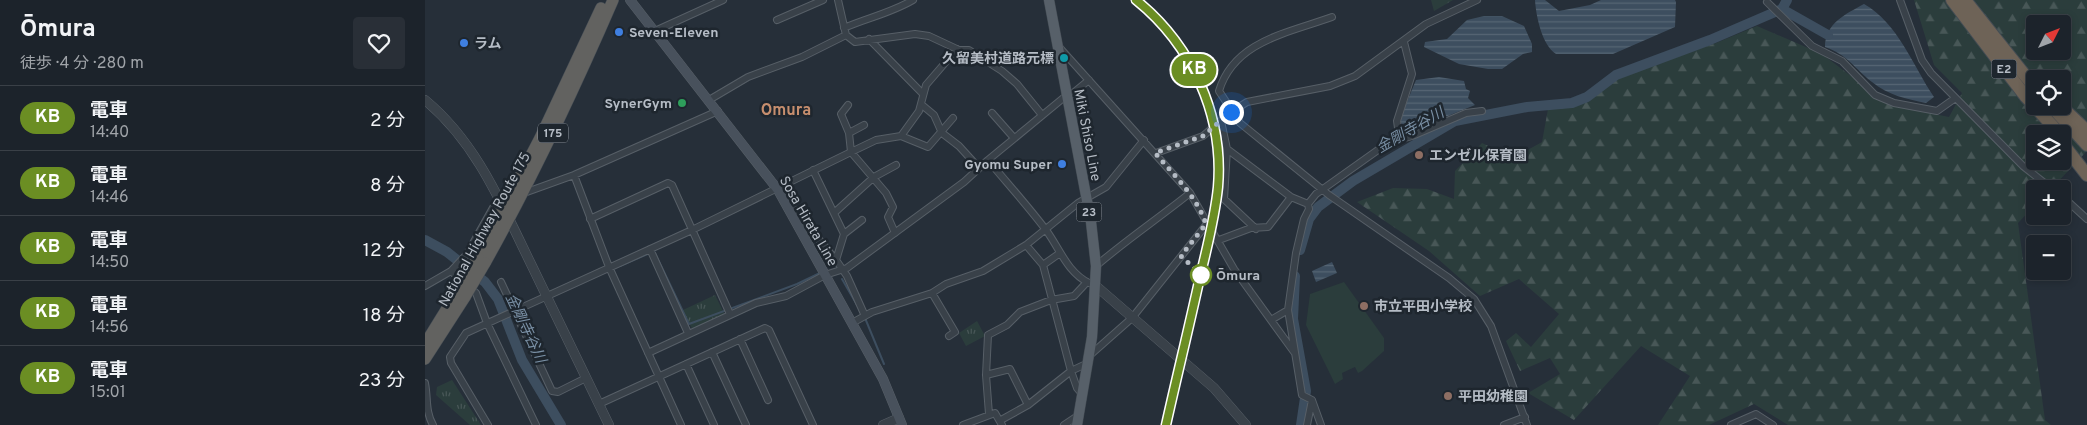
<!DOCTYPE html>
<html lang="ja">
<meta charset="utf-8">
<style>
:root{--surface:#1c232b;--page:#292f37;--text:#f1f3f6;--muted:#a0a4a9;--line:#3a4047}
body{margin:0;font-family:Overpass,"Noto Sans JP",sans-serif;background:var(--page);color:var(--text);height:100vh;display:flex;flex-direction:column;font-size:19px;white-space:nowrap}
*{box-sizing:border-box;margin:0}
p{font-size:16px;color:var(--muted)}
.icon{flex:none;width:28px;height:28px;fill:none;stroke:currentColor;stroke-width:2;stroke-linecap:round;stroke-linejoin:round}
.map{position:relative;flex:1;overflow:hidden}
.sheet{display:flex;flex-direction:column;background:var(--surface);width:425px}
.sheet>*{flex:none}
.badge{padding:0 10px;border-radius:16px;font-size:18px;line-height:32px}
.needle{width:32px;rotate:48deg}
.controls{position:absolute;left:1601px;top:15px;display:grid;gap:10px}
.controls a{display:grid;place-items:center;width:45px;height:45px;border-radius:5px;background:var(--surface);box-shadow:0 2px 8px #0003,0 0 0 1px var(--line);font-size:25px}
.you{position:absolute;width:25px;height:25px;margin:-12px;border:4px solid #fff;border-radius:50%;background:#1a73e8;box-shadow:0 0 0 8px #1a73e833}
.map>.badge{position:absolute;translate:-50% -50%;box-shadow:0 0 0 2px #fff}
.round{display:grid;place-items:center;flex:none;width:52px;height:52px;border-radius:5px;background:var(--page)}
.overview{display:flex;align-items:center;justify-content:space-between;height:85px;padding:0 20px}
h1{font-size:24px;font-weight:700;line-height:38px}
ul{padding:0;list-style:none}
li{display:flex;align-items:center;gap:15px;height:65px;padding:0 20px;border-top:1px solid var(--line)}
li div{flex:1}
li b{display:block;font-size:19px}
li em{font-style:normal}
li .badge{min-width:55px;font-weight:700;text-align:center}
main{display:flex;flex:1;min-height:0}
.map>svg:first-child{display:block}
</style>
<main>
<section class="sheet">
<div class="overview"><div><h1>Ōmura</h1><p>徒歩 · 4 分 · 280 m</p></div><a class="round"><svg class="icon" aria-label="heart" viewBox="0 0 24 24"><path d="M12 20l-8-8c-3-5 5-10 8-4 3-6 11-1 8 4z"/></svg></a></div>
<ul>
<li><span class="badge" style="background:#6b8e23;color:#fff">KB</span><div><b>電車</b><p>14:40</p></div><em>2 分</em></li>
<li><span class="badge" style="background:#6b8e23;color:#fff">KB</span><div><b>電車</b><p>14:46</p></div><em>8 分</em></li>
<li><span class="badge" style="background:#6b8e23;color:#fff">KB</span><div><b>電車</b><p>14:50</p></div><em>12 分</em></li>
<li><span class="badge" style="background:#6b8e23;color:#fff">KB</span><div><b>電車</b><p>14:56</p></div><em>18 分</em></li>
<li><span class="badge" style="background:#6b8e23;color:#fff">KB</span><div><b>電車</b><p>15:01</p></div><em>23 分</em></li>
</ul>
</section>
<div class="map">
<svg width="1662" height="425" viewBox="0 0 1662 425">
<defs>
<pattern id="grass-tufts" width="24" height="20" patternUnits="userSpaceOnUse" patternTransform="scale(1.25)"><rect width="24" height="20" fill="#2b3d3c"/><path d="M3 7l-1-3M5 7V3M7 7l1-3M15 17l-1-3M17 17v-4M19 17l1-3" fill="none" stroke="#485757"/></pattern>
<pattern id="forest-firs" width="22" height="20" patternUnits="userSpaceOnUse" patternTransform="scale(1.25)"><rect width="22" height="20" fill="#2b3d3c"/><path d="M5 1l3.5 6h-7zM16 11l3.5 6h-7z" fill="#485757"/></pattern>
<pattern id="water-rules" width="6" height="5" patternUnits="userSpaceOnUse" patternTransform="scale(1.25)"><rect width="6" height="5" fill="#3d4e5f"/><path d="M0 2.5h6" fill="none" stroke="#576674"/></pattern>
</defs>
<rect width="100%" height="100%" fill="#262f39"/>
<!-- grass -->
<path fill="url(#grass-tufts)" d="M290,295L299,313L298,317L268,331L258,310Z
M552,321L560,336L541,346L534,333Z
M27,380L56,425H45L11,395L12,387Z"/>
<!-- forest -->
<path fill="url(#forest-firs)" fill-rule="evenodd" d="M1006,0H1028L1009,11Z
M1489,0H1662V151L1626,189H1610V205L1593,223L1620,420L1626,425H1363L1329,404L1284,425H1233L1265,376L1216,346L1149,420L1103,393L1135,374L1125,358L1095,371L1081,341L1091,333L1106,347L1134,314L1094,279L1055,296L1004,251L932,202L968,188L1002,189L1029,199L1030,171L1057,143L1088,158L1117,142L1123,109L1160,102L1194,77L1291,43L1332,26L1397,54L1464,105L1524,117L1537,93L1509,65ZM1610,24H1638V51H1610ZM1610,79H1638V106H1610ZM1610,134H1638V161H1610Z"/>
<!-- garden -->
<path fill="#2b3d3c" d="M919,282L959,338V351L937,371L933,373L930,367L917,373L918,379L910,384L881,325L885,294Z"/>
<!-- water -->
<path fill="url(#water-rules)" d="M1110,0H1120L1134,11L1165,5L1176,0H1250L1251,2L1250,27L1188,54H1131C1117,45 1111,16 1110,0Z
M1439,4C1473,23 1488,66 1509,97L1501,103C1481,99 1463,95 1447,82C1429,68 1423,55 1400,47C1400,23 1421,14 1439,4Z
M1059,16H1077L1099,26L1107,44V52L1098,54L1077,69H1063L1034,64L999,47L1000,42L1022,39L1042,20Z
M1014,77L1039,81L1041,89L1045,91L1043,98L1050,105L978,134L976,130V116L991,80Z
M907,262L912,273L891,282L887,271Z"/>
<g fill="none" stroke-linecap="round" stroke-linejoin="round">
<!-- stream -->
<path stroke="#3d4e5f" stroke-width="2" d="M229,251L264,324L372,284L395,273
M195,266L225,253
M417,279L432,305
M440,318L459,364"/>
<!-- river -->
<path stroke="#3d4e5f" stroke-width="10" d="M1357,9L1403,35
M0,240L22,252L60,282L73,299L97,360L136,425
M875,250L884,219L893,207L928,181L1030,121L1102,107L1147,103L1162,97L1191,75L1285,40L1357,9L1362,0
M870,276L868,319L881,391L876,425"/>
<defs>
<path id="minor" d="M413,0L421,35L430,42L490,34L504,36L534,50H544L577,71L592,84L617,115
M1475,0L1497,60L1506,73L1598,166L1627,189
M1342,2L1387,46L1417,61L1450,95L1469,103L1512,111L1529,99
M907,17C863,33 809,41 794,91L815,123L904,195L1024,278L1049,299L1066,326L1102,425
M352,20L398,0
M419,28C442,18 466,13 488,0
M230,31L298,0
M444,39L497,93
M634,47L765,193L809,269L869,352
M642,98L664,80
M284,100L323,77L377,57L421,35
M423,105L416,114L424,133
M497,105L509,115L517,133L534,146L554,168
M567,113L589,138
M796,121L802,149L799,199L831,229
M439,125L424,133L426,152L461,193L468,207L463,217L470,233
M974,135L980,138L987,136L1041,113L1057,111
M476,136L503,147L528,118
M802,149L866,197
M731,153L778,136L806,112L822,102L905,86L930,76L1001,24L1052,0
M563,160C582,183 603,206 621,230C635,249 642,272 664,283
M388,170L419,234
M149,175L184,267L256,425
M99,193L149,175L293,111
M1638,197L1662,219
M363,202L411,260L422,276L440,316
M409,213L449,177L471,165
M165,219L243,183L247,185L305,314
M794,240L826,228L843,227L866,197L883,204
M601,245L618,265
M225,249L263,333
M635,253L618,265L646,371L652,388L657,394
M411,260L419,234L437,220
M671,266C701,240 734,218 765,193
M26,271L51,293L62,323L111,425
M76,282L127,391L133,392L161,378
M0,286L26,271L42,254L74,197
M507,293L530,332L524,336
M846,320L863,310
M427,323L447,312L507,293L521,284L558,271L601,245L653,203L681,187L719,140
M315,339L343,400
M287,352L321,425
M223,353L331,303L361,296L400,275L422,268L539,182L563,160L642,95
M664,356L707,318L781,225
M261,364L289,425
M561,375L585,369L603,405
M0,383C3,398 0,411 8,425
M887,400L896,425
M174,404L340,328L344,330L388,425
M564,414L561,375L563,335L582,325L595,312L626,300L649,296L662,282
M576,420L603,405L646,371L663,363
M63,425L26,363L25,357L41,333L267,230L426,152L451,140L476,136L494,111L501,85L532,49
M538,425L570,413L577,425
M639,425L654,415
M882,425L887,400L877,395L863,310L871,253L879,219L884,209L883,204L891,194L974,135L972,121L987,74L979,42
M1079,425L1100,417
M1306,425L1331,414L1348,425"/>
<path id="tertiary" d="M0,100C52,143 77,205 106,264C132,318 158,372 184,425
M671,286L789,388L821,425
M458,425L474,418"/>
<path id="secondary" d="M205,0L353,190L458,379L477,425"/>
<path id="primary" d="M624,0L666,222L671,266L667,337L652,425"/>
<path id="trunk" d="M53,257L115,138L176,8
M60,263C108,177 149,90 188,0
M0,344L34,289
M0,359L40,297"/>
<path id="motorway" d="M1527,0L1601,97L1635,134
M1540,0L1610,88
M1626,106L1662,145
M1641,111L1662,131
M1638,144L1662,175"/>
</defs>
<!-- minor casing -->
<use href="#minor" stroke="#575f67" stroke-width="8"/>
<!-- tertiary casing -->
<use href="#tertiary" stroke="#575f67" stroke-width="10"/>
<!-- secondary casing -->
<use href="#secondary" stroke="#575f67" stroke-width="10"/>
<!-- primary casing -->
<use href="#primary" stroke="#424a52" stroke-width="11"/>
<!-- trunk casing -->
<use href="#trunk" stroke="#444c54" stroke-width="12"/>
<!-- motorway casing -->
<use href="#motorway" stroke="#444c54" stroke-width="14"/>
<!-- minor -->
<use href="#minor" stroke="#394149" stroke-width="6"/>
<!-- tertiary -->
<use href="#tertiary" stroke="#394149" stroke-width="9"/>
<!-- secondary -->
<use href="#secondary" stroke="#48515c" stroke-width="9"/>
<!-- primary -->
<use href="#primary" stroke="#576069" stroke-width="10"/>
<!-- trunk -->
<use href="#trunk" stroke="#626260" stroke-width="11"/>
<!-- motorway -->
<use href="#motorway" stroke="#6e6357" stroke-width="12"/>
<!-- rail -->
<path stroke="#5c6570" stroke-width="2" stroke-dasharray="5 5" stroke-linecap="butt" d="M711,0C767,45 799,116 793,188C790,218 781,248 775,277C765,327 752,376 741,425"/>
<defs>
<path id="trunk-bridge" d="M34,289L53,257
M40,297L60,263"/>
</defs>
<!-- trunk-bridge casing -->
<use href="#trunk-bridge" stroke="#444c54" stroke-width="12" stroke-linecap="butt"/>
<!-- trunk-bridge -->
<use href="#trunk-bridge" stroke="#626260" stroke-width="11"/>
</g>
<g fill="none" stroke-linecap="round" stroke-linejoin="round">
<defs>
<path id="line" d="M711,0C767,45 799,116 793,187C790,217 782,248 775,277C764,327 752,376 741,425"/>
</defs>
<!-- line casing -->
<use href="#line" stroke="#fff" stroke-width="11"/>
<!-- line -->
<use href="#line" stroke="#6b8e23" stroke-width="8"/>
<!-- walk -->
<path stroke="#b5bcc5" stroke-width="5" stroke-dasharray="0 9" d="M776,275L756,256L781,224C772,197 749,175 730,153L778,136L806,112"/>
</g>
<!-- markers -->
<g fill="#3f7fe0" stroke="#1e262e" stroke-width="2">
<circle cx="194" cy="32" r="5"/>
<circle cx="39" cy="43" r="5"/>
<circle cx="637" cy="164" r="5"/>
</g>
<circle fill="#0f9aa8" stroke="#1e262e" stroke-width="2" cx="639" cy="58" r="5"/>
<circle fill="#2e9e5b" stroke="#1e262e" stroke-width="2" cx="257" cy="103" r="5"/>
<g fill="#8d6e63" stroke="#1e262e" stroke-width="2">
<circle cx="994" cy="155" r="5"/>
<circle cx="939" cy="306" r="5"/>
<circle cx="1023" cy="396" r="5"/>
</g>
<circle fill="#fff" stroke="#6b8e23" stroke-width="2.5" cx="776" cy="275" r="10"/>
<g text-anchor="middle" stroke-width="5" stroke-linejoin="round" paint-order="stroke">
<!-- shield labels -->
<g fill="#1e262e" stroke="#888f98" stroke-width="1">
<rect x="1566.5" y="59.5" width="25" height="19" rx="4"/>
<rect x="113" y="123.5" width="30" height="19" rx="4"/>
<rect x="651.5" y="202.5" width="25" height="19" rx="4"/>
</g>
<g font-size="12" font-weight="bold" fill="#b5bcc5">
<text x="1579" y="73">E2</text>
<text x="128" y="137">175</text>
<text x="664" y="216">23</text>
</g>
<!-- poi labels -->
<g font-size="14" font-weight="bold" fill="#b5bcc5" stroke="#1e262e" text-anchor="start">
<text x="204" y="37">Seven-Eleven</text>
<text x="49" y="48">ラム</text>
<text x="629" y="63" text-anchor="end">久留美村道路元標</text>
<text x="247" y="108" text-anchor="end">SynerGym</text>
<text x="1004" y="160">エンゼル保育園</text>
<text x="627" y="169" text-anchor="end">Gyomu Super</text>
<text x="949" y="311">市立平田小学校</text>
<text x="1033" y="401">平田幼稚園</text>
</g>
<!-- street labels -->
<g font-size="14" fill="#b5bcc5" stroke="#1e262e">
<text transform="translate(663 135) rotate(79)" y="5">Miki Shiso Line</text>
<text transform="translate(384 221) rotate(60)" y="5">Sosa Hirata Line</text>
<text transform="translate(59 229) rotate(-61)" y="5">National Highway Route 175</text>
</g>
<!-- stop labels -->
<g font-size="14" font-weight="bold" fill="#b5bcc5" stroke="#1e262e" text-anchor="start">
<text x="791" y="280">Ōmura</text>
</g>
<!-- water labels -->
<g font-size="15" font-style="italic" fill="#798fa4" stroke="#1e262e">
<text transform="translate(985 130) rotate(-30)" y="5">金剛寺谷川</text>
<text transform="translate(101 328) rotate(65)" y="5">金剛寺谷川</text>
</g>
<!-- quarter labels -->
<g font-size="16" font-weight="bold" fill="#c68e6e" stroke="#1e262e">
<text x="361" y="115">Omura</text>
</g>
</g>
</svg>
<div class="controls">
<a><svg class="needle" viewBox="-14 -14 28 28"><path d="M0-13l5 13h-10z" fill="#e53935"/><path d="M0 13l5-13h-10z" fill="#a0a4a9"/></svg></a>
<a><svg class="icon" aria-label="locate" viewBox="0 0 24 24"><circle cx="12" cy="12" r="6"/><path d="M12 2v4M12 18v4M2 12h4M18 12h4"/></svg></a>
<a><svg class="icon" aria-label="layers" viewBox="0 0 24 24"><path d="M12 4l9 5-9 5-9-5zM3 14l9 5 9-5"/></svg></a>
<a>+</a>
<a>−</a>
</div>
<div class="you" style="left:806px;top:112px"></div>
<b class="badge" style="left:769px;top:70px;background:#6b8e23;color:#fff">KB</b>
</div>
</main>
